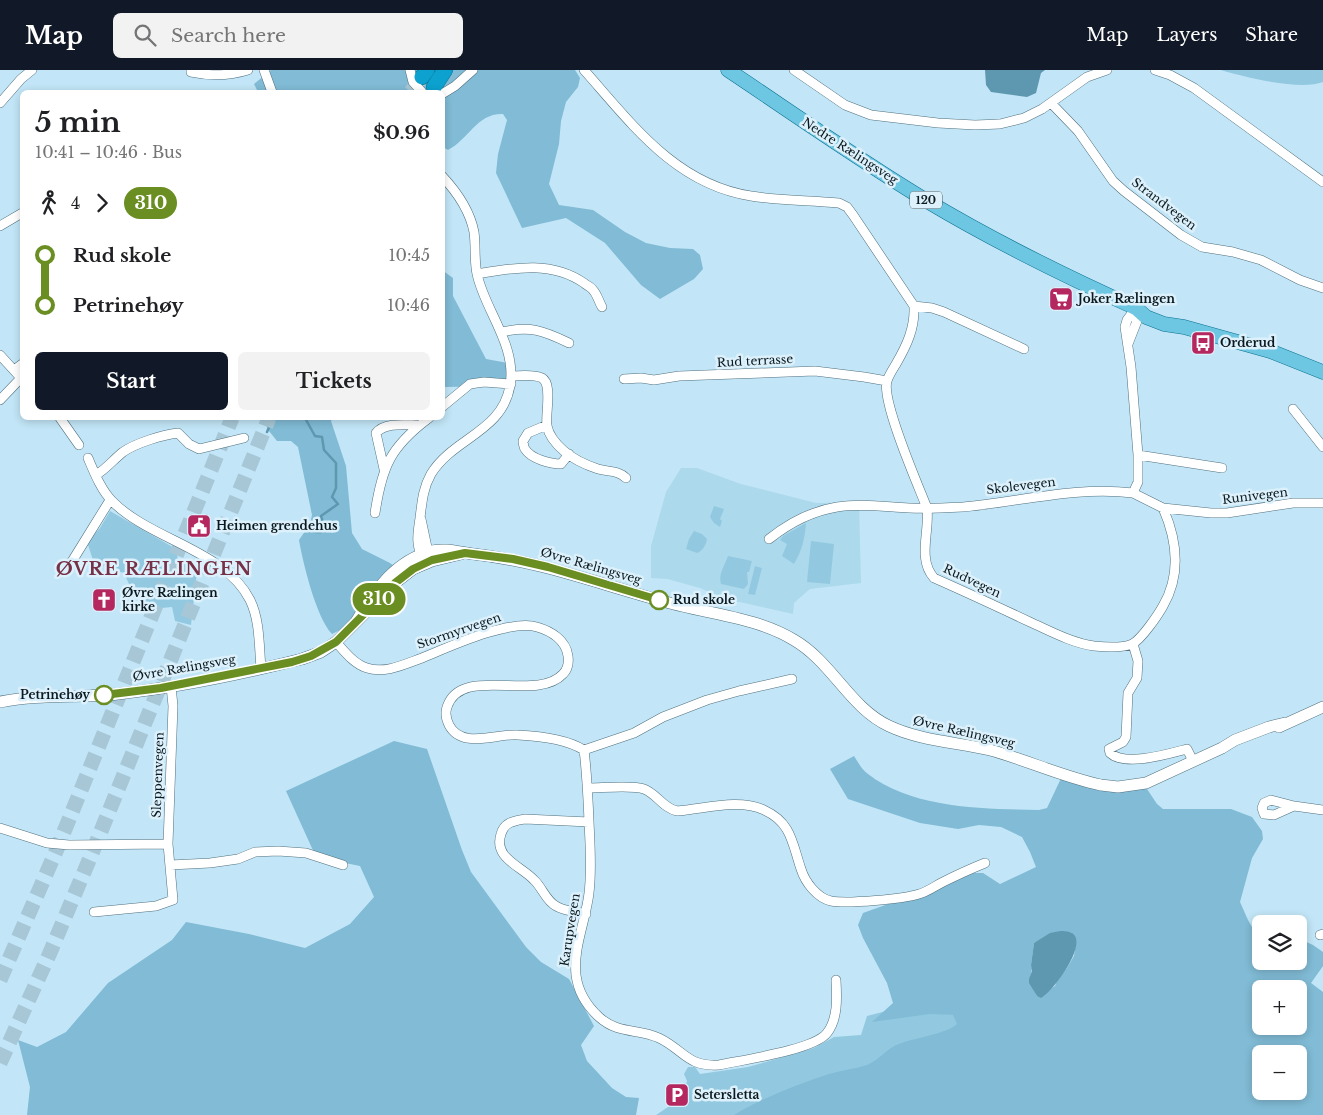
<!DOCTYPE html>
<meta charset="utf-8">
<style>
:root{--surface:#fff;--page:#f2f2f2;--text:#202124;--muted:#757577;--accent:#111827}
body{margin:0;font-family:"Libre Baskerville",serif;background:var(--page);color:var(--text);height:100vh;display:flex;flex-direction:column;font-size:19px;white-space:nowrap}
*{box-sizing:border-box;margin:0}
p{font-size:16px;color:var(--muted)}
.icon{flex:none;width:28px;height:28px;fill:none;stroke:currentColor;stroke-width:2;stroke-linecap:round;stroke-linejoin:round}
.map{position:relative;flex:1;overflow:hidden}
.sheet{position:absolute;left:20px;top:20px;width:425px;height:330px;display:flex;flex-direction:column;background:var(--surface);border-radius:8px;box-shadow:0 2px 8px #0003}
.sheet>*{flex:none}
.badge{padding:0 10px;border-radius:16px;font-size:18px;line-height:32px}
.tools{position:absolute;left:1252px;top:845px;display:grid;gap:10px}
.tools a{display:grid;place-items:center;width:55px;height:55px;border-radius:8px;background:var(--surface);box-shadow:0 2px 8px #0003;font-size:25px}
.map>.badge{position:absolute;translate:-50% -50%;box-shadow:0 0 0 2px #fff}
.legs{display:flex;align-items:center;gap:8px;height:55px;padding:0 15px;font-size:16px}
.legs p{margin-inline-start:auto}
.overview{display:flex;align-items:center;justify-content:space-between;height:85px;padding:0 15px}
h1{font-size:28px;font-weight:700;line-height:38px}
.button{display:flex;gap:10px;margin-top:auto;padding:10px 15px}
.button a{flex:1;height:58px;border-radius:8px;background:var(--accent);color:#fff;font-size:20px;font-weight:700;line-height:58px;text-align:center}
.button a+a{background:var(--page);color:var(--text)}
ul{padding:0 15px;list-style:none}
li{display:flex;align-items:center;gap:18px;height:50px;font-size:19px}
li i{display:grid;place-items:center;width:8px;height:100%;margin:0 6px;background:currentColor}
li i::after{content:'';width:12px;height:12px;margin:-6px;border:4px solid;border-radius:50%;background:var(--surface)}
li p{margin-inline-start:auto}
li:first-child i{background:linear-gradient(#0000 50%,currentColor 0)}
li:last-child i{background:linear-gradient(currentColor 50%,#0000 0)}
header{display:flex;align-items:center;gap:30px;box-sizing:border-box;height:70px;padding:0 25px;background:var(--accent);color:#fff}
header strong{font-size:24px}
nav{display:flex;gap:28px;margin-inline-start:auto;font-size:18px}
.search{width:350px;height:45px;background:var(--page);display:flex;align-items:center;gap:12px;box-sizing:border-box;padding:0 18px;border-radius:8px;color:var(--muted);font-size:19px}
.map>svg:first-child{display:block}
</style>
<header>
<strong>Map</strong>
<div class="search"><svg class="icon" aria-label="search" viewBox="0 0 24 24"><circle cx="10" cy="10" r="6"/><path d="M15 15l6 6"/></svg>Search here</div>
<nav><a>Map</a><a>Layers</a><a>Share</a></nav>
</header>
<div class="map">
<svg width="1323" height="1045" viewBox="0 0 1323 1045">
<rect width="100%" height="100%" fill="#c2e6f7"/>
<!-- built -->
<path fill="#add9ec" d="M681,398H697L741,414L816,433L859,432L861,513L810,519L794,533L793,544L740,532H731L700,518L667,509L651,508V476L666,422Z"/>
<!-- green -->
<path fill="#92c9e1" d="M1221,0H1323V12C1300,21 1244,7 1221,0Z
M714,436L724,439L720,449L722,451L720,457L714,453L710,447Z
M110,441L176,479L178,490L197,502L191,555L175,551L172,537L141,540L138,532L141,530L137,518L129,514L124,503L94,493L87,472L100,458Z
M806,453C805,468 802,481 794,494L782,486L787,474L780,470L783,466Z
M694,461L702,464L707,469C706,475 703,481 697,483L686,479L689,469Z
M811,471L834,474L830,514L807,512Z
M728,486L752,491L749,502H747L748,514L744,519L721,514C718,504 725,495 728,486Z
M755,496L762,498L755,525L748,524Z
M890,940L1022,950L740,1045H656L683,1027L687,1011L684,1004L688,997H695L700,1004L748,997L814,978L834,967L861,965L867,946Z"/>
<!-- forest -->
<path fill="#81bbd5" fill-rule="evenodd" d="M271,0H575L580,8L578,17L566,32L561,51L559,74L549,114L559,135L593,140L625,162L646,173L670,178L693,179L700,185L703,199L694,209L660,229L641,215L605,173L566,148L522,158L496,103L498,84L507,50L503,44C477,43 469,69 448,80L443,77L442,22H258L254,14Z
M442,200L453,208V226L486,289L508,293L507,316L443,317Z
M262,348H333L331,351L346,396L352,463L362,479L390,493L403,503L344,558L332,564C316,547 303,493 299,470L310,454L312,445L298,377L291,371H277L269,361Z
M394,671L427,679L462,780L471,802L526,877L541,892L569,909L594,956L581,975L587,991L612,1018L626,1027L639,1028L636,1045H27L30,1017L18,970L37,977L66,962L108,913L172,870L186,852L249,864L305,878L350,854L374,827L360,796L316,787L286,721Z
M854,686C858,692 862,700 868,704C913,739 985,739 1039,740L1047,738L1064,702L1079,710L1145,716L1157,734L1163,739H1231L1252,747L1262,761L1263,769L1252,788L1240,832L1248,850L1261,873V891H1299L1300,869L1313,875L1323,882V896L1311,913L1323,922V1045H734C764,1027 796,1015 829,1004C842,1000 855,999 867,995C879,990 887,978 899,974C913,968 947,964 957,954L953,945L930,944L872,952L893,933L887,913L863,868L858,855L863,843L916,824L967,803H983L1000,814L1036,797L1030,782L1022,767L1001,757L979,755L958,759L920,753L848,729L830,699ZM1060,861L1071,862L1076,872L1074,886L1067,898L1057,911L1055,916L1037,926C1031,914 1029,912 1032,898L1031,895L1034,873ZM1261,919H1299V956H1261ZM1261,984H1299V1021H1261Z"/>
<!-- water -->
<path fill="#5e98b0" d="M985,0H1045L1041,3L1036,23L1027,27L991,22L986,15Z
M1060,861C1064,861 1069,861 1072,863C1089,873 1053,922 1041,928L1037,926L1029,913V909L1032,901L1031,895L1034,873L1050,863Z"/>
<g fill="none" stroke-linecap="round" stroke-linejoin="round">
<!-- stream -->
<path stroke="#5e98b0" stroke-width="2.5" d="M305,348L315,366L322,367L324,380L336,393V418L332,427L338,434L321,446L324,456L321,462H316
M267,362L273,348"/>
<!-- highway-tunnel -->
<path stroke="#a7c7d6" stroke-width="15" stroke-dasharray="15 8" stroke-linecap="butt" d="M411,22L422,7
M0,910L57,779L232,348
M0,993L49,885L90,788L269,348"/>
<defs>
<path id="street" d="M191,0V2C210,6 229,6 248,0
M264,0L272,22
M410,0L413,12L422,22
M584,0C632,54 675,114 751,126C781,131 810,130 839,133L847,137L853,145L914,236C915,258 907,275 896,294C893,299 889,305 887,311C881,331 918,415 927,438C930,461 917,489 934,508C966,522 998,537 1030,552C1050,561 1072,573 1094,576C1104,577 1123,578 1132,574C1141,570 1158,545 1163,536C1181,505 1177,470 1163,438
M794,0L845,35L871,45L938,53L975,55L1000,54L1024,48L1042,39L1087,7L1107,0
M1155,0L1170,5L1194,18L1323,112
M442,24L455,16L473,0
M0,33L21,9L32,0
M1051,33L1078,61L1113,111L1124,121L1181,165L1202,177L1233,182L1261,190L1300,210L1323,218
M0,156L22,143
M477,204C513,198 551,190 584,213C586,215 591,217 593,220C597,224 599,232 602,237
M914,236L932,238L944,242L1024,279
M501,262C531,256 542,260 569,273
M1128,274L1137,251L1136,238
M0,285L21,308
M14,300L22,294
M511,306C521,306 533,304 542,308C553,314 545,344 547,356C549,366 557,375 564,381C573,389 586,395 598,399C608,402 618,400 626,408
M624,309L641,308L654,310L679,306L815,301L864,307L887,311
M0,330L21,308L22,310
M442,337L470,314L484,312L511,314
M1293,339L1323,377
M60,348L79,375
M547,355L528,363L523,371C523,372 524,378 525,379C531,389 551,394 561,394L569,384
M1138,385L1222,398
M88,388C94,402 101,420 112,431C150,470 225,480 250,530C260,550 259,576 261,598
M384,399L376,363C385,352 406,355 419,355
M96,405C106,399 113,390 123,382C136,373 162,365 178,363L189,374L199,379L244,368
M1133,423L1163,438L1211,443H1227L1293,433H1323
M375,443C382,397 390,377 429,348
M421,449L428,482L427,488
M769,469C789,453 812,441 837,437C861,433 886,437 909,438C927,439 945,438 963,437C1019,432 1076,416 1133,423L1138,412V385L1131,297L1125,257L1127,250L1136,238
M423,488C415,475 418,462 420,448C422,432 423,418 431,404C453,368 502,362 510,316C517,275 485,241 477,204C474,190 476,176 474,162C470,141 456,121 442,106
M71,493L110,430
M336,572C345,582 354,594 367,598C385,604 405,594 422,588C449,577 509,549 537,557C551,561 566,570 568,586C569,593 568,599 563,604C536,633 461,594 447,637C445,643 446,649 449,655C462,680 497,663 518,665C540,666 566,669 584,680L634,663L663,647L707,630L739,621L792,609
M1133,574L1138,591L1137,608L1128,623L1126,667L1123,672L1109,679L1110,683C1125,697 1168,684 1187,679L1193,691
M584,680C587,704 588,727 589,751C590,776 592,799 589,823C586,850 573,877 576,905C578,921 587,936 599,947C619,965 638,958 659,968C684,980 687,997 719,995C742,990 814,980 827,963C838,949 837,928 836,910
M588,718C602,718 633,715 644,719C657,724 663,738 677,741C705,739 738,728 764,740C792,753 792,773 801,799C805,812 817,828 831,831C848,834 903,829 919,824C927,822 935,816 943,812C957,805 970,799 985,793
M1294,736L1274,745L1264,744L1262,738L1264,733L1271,730L1294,736L1323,740
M0,758L47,773L69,775L168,774
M170,795L210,793L238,789L255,782L278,781L306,783L343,795
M94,842L156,836L173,830L168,774L173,636L171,616
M586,844C576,842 564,841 556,836C546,831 542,817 534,810C521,796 493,788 501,764C504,752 514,751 525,749L589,752
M1320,865L1323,864"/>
<path id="secondary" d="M357,550C375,520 396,490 432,481C446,478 458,482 473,484C540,491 602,515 666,532C708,544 756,547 794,570C832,592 850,638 889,656C921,671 956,672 990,680C1027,690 1063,707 1101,715L1118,717L1146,713L1222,678L1235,670L1269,657L1285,653
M0,632C38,624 79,628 118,624C180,617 242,604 302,589L321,582L336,572L395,513L413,499L432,491L461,484
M1279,657L1323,637"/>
<path id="primary" d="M728,0C794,44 859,90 927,131C994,171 1065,206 1136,238L1146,247L1164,254L1184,257L1270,281L1323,302"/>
<path id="highway" d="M422,7L427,0
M434,17L445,0"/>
</defs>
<!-- street casing -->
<use href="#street" stroke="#50707e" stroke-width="10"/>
<!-- secondary casing -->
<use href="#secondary" stroke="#50707e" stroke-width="12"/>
<!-- primary casing -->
<use href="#primary" stroke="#0c7190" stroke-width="15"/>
<!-- highway casing -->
<use href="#highway" stroke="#0c7190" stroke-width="16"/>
<!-- street -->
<use href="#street" stroke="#fff" stroke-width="9"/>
<!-- secondary -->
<use href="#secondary" stroke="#fff" stroke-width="11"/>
<!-- primary -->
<use href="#primary" stroke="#6dc7e2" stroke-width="14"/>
<!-- highway -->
<use href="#highway" stroke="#0ca1ce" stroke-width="15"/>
</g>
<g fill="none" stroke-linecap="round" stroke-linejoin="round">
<defs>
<path id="line-1" d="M104,625L161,618L292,592L311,586L336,572L395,513L413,499L432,490L465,483L513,489L548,497L659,530"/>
</defs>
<!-- line-1 casing -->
<use href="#line-1" stroke="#fff" stroke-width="11"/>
<!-- line-1 -->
<use href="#line-1" stroke="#6b8e23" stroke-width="8"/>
</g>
<!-- icons -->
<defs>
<symbol id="supermarket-square" viewBox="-11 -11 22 22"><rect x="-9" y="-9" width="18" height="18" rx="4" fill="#b5285f" stroke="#dcf1fb"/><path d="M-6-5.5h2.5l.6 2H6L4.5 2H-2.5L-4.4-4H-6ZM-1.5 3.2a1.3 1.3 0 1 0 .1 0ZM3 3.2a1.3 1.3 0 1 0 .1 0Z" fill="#fff"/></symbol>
<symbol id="bus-square" viewBox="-11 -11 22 22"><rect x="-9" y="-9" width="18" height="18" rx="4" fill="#b5285f" stroke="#dcf1fb"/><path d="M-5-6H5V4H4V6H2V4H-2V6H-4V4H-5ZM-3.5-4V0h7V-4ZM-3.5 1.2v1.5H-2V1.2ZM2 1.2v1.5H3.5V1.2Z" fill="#fff"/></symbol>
<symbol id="civic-square" viewBox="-11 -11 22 22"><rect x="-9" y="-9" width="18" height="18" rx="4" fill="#b5285f" stroke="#dcf1fb"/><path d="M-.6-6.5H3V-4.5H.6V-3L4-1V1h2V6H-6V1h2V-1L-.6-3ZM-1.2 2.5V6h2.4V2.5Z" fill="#fff"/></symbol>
<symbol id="church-square" viewBox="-11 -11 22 22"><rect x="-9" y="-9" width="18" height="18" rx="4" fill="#b5285f" stroke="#dcf1fb"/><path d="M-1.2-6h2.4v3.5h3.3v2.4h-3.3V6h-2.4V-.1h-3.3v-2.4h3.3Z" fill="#fff"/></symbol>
<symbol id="parking-square" viewBox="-11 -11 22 22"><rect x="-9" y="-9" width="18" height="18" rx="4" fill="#b5285f" stroke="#dcf1fb"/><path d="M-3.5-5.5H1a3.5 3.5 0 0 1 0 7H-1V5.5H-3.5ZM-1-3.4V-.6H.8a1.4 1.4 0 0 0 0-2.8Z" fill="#fff"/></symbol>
</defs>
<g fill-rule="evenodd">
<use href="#supermarket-square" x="1047" y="215" width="28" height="28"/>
<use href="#bus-square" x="1189" y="259" width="28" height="28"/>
<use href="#civic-square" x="185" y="442" width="28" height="28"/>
<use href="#church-square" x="90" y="516" width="28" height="28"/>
<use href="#parking-square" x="663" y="1011" width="28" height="28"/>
</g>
<!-- markers -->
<g fill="#fff" stroke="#6b8e23" stroke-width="2.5">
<circle cx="659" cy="530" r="9"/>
<circle cx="104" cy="625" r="9"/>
</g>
<g text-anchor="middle" stroke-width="5" stroke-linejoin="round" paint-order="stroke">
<!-- shield labels -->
<rect fill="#dcf1fb" stroke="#4a5960" stroke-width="1" x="910" y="121.5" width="32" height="17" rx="4"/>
<g font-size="11" font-weight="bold" fill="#0b181e">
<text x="926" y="134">120</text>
</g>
<!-- street labels -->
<g font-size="12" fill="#0b181e" stroke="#dcf1fb">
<text transform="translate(850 81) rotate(33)" y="4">Nedre Rælingsveg</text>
<text transform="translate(1164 134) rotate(37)" y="4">Strandvegen</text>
<text transform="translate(755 291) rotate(-3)" y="4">Rud terrasse</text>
<text transform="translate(1021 416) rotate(-7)" y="4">Skolevegen</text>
<text transform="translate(1255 426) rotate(-7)" y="4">Runivegen</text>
<text transform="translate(591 496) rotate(16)" y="4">Øvre Rælingsveg</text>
<text transform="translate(972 511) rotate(25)" y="4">Rudvegen</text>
<text transform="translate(459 561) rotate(-19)" y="4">Stormyrvegen</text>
<text transform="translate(184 598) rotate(-10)" y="4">Øvre Rælingsveg</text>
<text transform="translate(964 662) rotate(13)" y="4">Øvre Rælingsveg</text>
<text transform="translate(158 705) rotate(-88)" y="4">Sleppenvegen</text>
<text transform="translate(570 860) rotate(-81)" y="4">Karupvegen</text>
</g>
<!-- poi labels -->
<g font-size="12" font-weight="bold" fill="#0b181e" stroke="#dcf1fb" text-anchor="start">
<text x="1078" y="233">Joker Rælingen</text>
<text x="1220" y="277">Orderud</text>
<text x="216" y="460">Heimen grendehus</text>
<text x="122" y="527">Øvre Rælingen<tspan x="122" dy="14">kirke</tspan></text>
<text x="694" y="1029">Setersletta</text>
</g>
<!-- stop labels -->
<g font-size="12" font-weight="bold" fill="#0b181e" stroke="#dcf1fb" text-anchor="start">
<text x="673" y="534">Rud skole</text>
<text x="90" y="629" text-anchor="end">Petrinehøy</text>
</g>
<!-- district labels -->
<g font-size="18" font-weight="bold" letter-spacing="1" fill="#763146" stroke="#dcf1fb">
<text x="154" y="505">ØVRE RÆLINGEN</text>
</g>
</g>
</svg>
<div class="tools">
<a><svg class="icon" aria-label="layers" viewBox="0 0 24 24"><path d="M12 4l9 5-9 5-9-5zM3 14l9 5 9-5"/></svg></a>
<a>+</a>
<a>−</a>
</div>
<b class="badge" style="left:379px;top:529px;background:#6b8e23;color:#fff">310</b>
<section class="sheet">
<div class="overview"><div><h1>5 min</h1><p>10:41 – 10:46 · Bus</p></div><b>$0.96</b></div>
<div class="legs"><svg class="icon" aria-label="walk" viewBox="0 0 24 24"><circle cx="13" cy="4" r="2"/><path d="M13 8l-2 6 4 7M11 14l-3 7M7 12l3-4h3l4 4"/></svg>4<svg class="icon" aria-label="forward" viewBox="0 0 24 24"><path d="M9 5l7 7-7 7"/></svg><b class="badge" style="background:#6b8e23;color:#fff">310</b></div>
<ul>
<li><i style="color:#6b8e23"></i><b>Rud skole</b><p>10:45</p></li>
<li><i style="color:#6b8e23"></i><b>Petrinehøy</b><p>10:46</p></li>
</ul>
<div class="button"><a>Start</a><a>Tickets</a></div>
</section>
</div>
